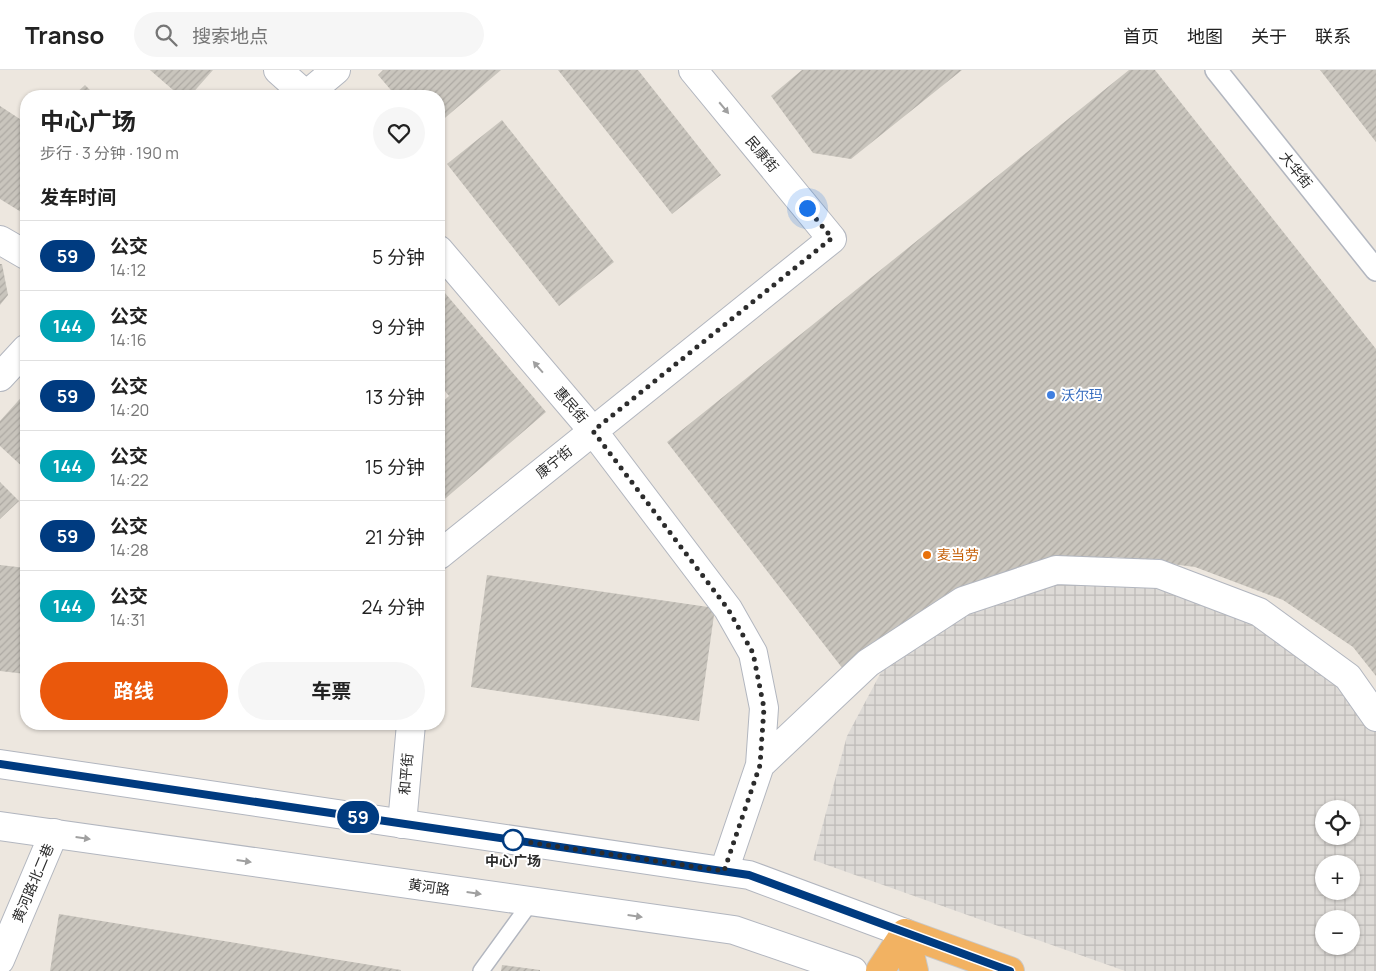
<!DOCTYPE html>
<html lang="zh">
<meta charset="utf-8">
<style>
:root{--surface:#fff;--page:#f6f6f6;--text:#222;--muted:#767676;--line:#e0e0e0;--accent:#ea580c}
body{margin:0;font-family:Manrope,"Noto Sans SC",sans-serif;background:var(--page);color:var(--text);height:100vh;display:flex;flex-direction:column;font-size:19px;white-space:nowrap}
*{box-sizing:border-box;margin:0}
p{font-size:16px;color:var(--muted)}
.icon{flex:none;width:28px;height:28px;fill:none;stroke:currentColor;stroke-width:2;stroke-linecap:round;stroke-linejoin:round}
.map{position:relative;flex:1;overflow:hidden}
.details{position:absolute;left:20px;top:20px;width:425px;height:640px;display:flex;flex-direction:column;background:var(--surface);border-radius:20px;box-shadow:0 1px 4px #0004}
.details>*{flex:none}
.badge{padding:0 10px;border-radius:16px;font-size:18px;line-height:32px}
.tools{position:absolute;left:1315px;top:730px;display:grid;gap:10px}
.tools a{display:grid;place-items:center;width:45px;height:45px;border-radius:50%;background:var(--surface);box-shadow:0 1px 4px #0004;font-size:25px}
.you{position:absolute;width:25px;height:25px;margin:-12px;border:4px solid #fff;border-radius:50%;background:#1a73e8;box-shadow:0 0 0 8px #1a73e833}
.map>.badge{position:absolute;translate:-50% -50%;box-shadow:0 0 0 2px #fff}
h2{padding:0 20px;font-size:19px;line-height:45px}
.round{display:grid;place-items:center;flex:none;width:52px;height:52px;border-radius:26px;background:var(--page)}
.overview{display:flex;align-items:center;justify-content:space-between;height:85px;padding:0 20px}
h1{font-size:24px;font-weight:700;line-height:38px}
.primary-button{display:flex;gap:10px;margin-top:auto;padding:10px 20px}
.primary-button a{flex:1;height:58px;border-radius:30px;background:var(--accent);color:#fff;font-size:20px;font-weight:700;line-height:58px;text-align:center}
.primary-button a+a{background:var(--page);color:var(--text)}
ul{padding:0;list-style:none}
li{display:flex;align-items:center;gap:15px;height:70px;padding:0 20px;border-top:1px solid var(--line)}
li div{flex:1}
li b{display:block;font-size:19px}
li em{font-style:normal}
li .badge{min-width:55px;font-weight:700;text-align:center}
header{display:flex;align-items:center;gap:30px;box-sizing:border-box;height:70px;padding:0 25px;background:var(--surface);border-bottom:1px solid var(--line)}
header strong{font-size:24px}
nav{display:flex;gap:28px;margin-inline-start:auto;font-size:18px}
.search{width:350px;height:45px;background:var(--page);display:flex;align-items:center;gap:12px;box-sizing:border-box;padding:0 18px;border-radius:28px;color:var(--muted);font-size:19px}
.map>svg:first-child{display:block}
</style>
<header>
<strong>Transo</strong>
<div class="search"><svg class="icon" aria-label="search" viewBox="0 0 24 24"><circle cx="10" cy="10" r="6"/><path d="M15 15l6 6"/></svg>搜索地点</div>
<nav><a>首页</a><a>地图</a><a>关于</a><a>联系</a></nav>
</header>
<div class="map">
<svg width="1376" height="901" viewBox="0 0 1376 901">
<defs>
<pattern id="plaza-grid" width="8" height="8" patternUnits="userSpaceOnUse" patternTransform="scale(1.25)"><rect width="8" height="8" fill="#dddad6"/><path d="M0 4h8M4 0v8" fill="none" stroke="#bebbb8"/></pattern>
<pattern id="building-hatch" width="6" height="6" patternUnits="userSpaceOnUse" patternTransform="scale(1.25)"><rect width="6" height="6" fill="#c9c5bd"/><path d="M-1 1l2-2M0 6l6-6M5 7l2-2" fill="none" stroke="#ada9a3"/></pattern>
</defs>
<rect width="100%" height="100%" fill="#ede7df"/>
<!-- plaza -->
<path fill="url(#plaza-grid)" fill-rule="evenodd" d="M1028,505L1158,511L1250,544L1376,636V901H1125L813,790L847,666L894,578ZM1324,739H1351V766H1324ZM1324,794H1351V821H1324ZM1324,849H1351V876H1324Z"/>
<!-- building -->
<path fill="url(#building-hatch)" d="M150,0H213L190,26H180Z
M383,0H501L439,53V26H396L378,5Z
M558,0H638L721,105L672,144Z
M802,0H962L851,89L813,83L771,26Z
M1129,0H1155L1376,279V606L1353,577L1283,530L1195,497L1117,487L1040,490L941,528L843,599L667,372Z
M1320,0H1376V72Z
M85,15L96,26H73Z
M0,36L26,53V145L0,129Z
M502,50L614,192L559,236L447,94Z
M0,194H2L8,225L0,235Z
M439,216L546,342L439,434V335L449,326L439,314Z
M26,322V400L0,376V351Z
M0,412L19,431L0,449Z
M0,495L26,498V604L0,601Z
M487,505L715,538L699,651L471,617Z
M59,844L401,900V901H50Z
M502,895L540,900V901H501Z"/>
<g fill="none" stroke-linecap="round" stroke-linejoin="round">
<defs>
<path id="service" d="M481,901L531,832"/>
<path id="pedestrian" d="M1216,0L1376,200"/>
<path id="minor" d="M278,0L307,26
M305,26L336,0
M0,170L26,185
M439,180L593,361L728,539L753,583L764,638L760,695L724,801
M0,307L26,279
M439,485L832,169L693,0
M760,695L868,593L963,531L1056,500L1159,504L1259,542L1348,607L1376,647
M402,754L411,654
M0,890L54,763"/>
<path id="secondary" d="M0,694L749,805L905,863
M0,756L734,860L853,901"/>
<path id="trunk" d="M905,863L1010,901
M905,863L914,901
M880,901L905,863"/>
</defs>
<!-- service casing -->
<use href="#service" stroke="#b2b6bf" stroke-width="18"/>
<!-- pedestrian casing -->
<use href="#pedestrian" stroke="#b2b6bf" stroke-width="24"/>
<!-- minor casing -->
<use href="#minor" stroke="#b2b6bf" stroke-width="30"/>
<!-- secondary casing -->
<use href="#secondary" stroke="#b2b6bf" stroke-width="30"/>
<!-- trunk casing -->
<use href="#trunk" stroke="#c8c8c8" stroke-width="30"/>
<!-- service -->
<use href="#service" stroke="#fff" stroke-width="15"/>
<!-- pedestrian -->
<use href="#pedestrian" stroke="#fff" stroke-width="21"/>
<!-- minor -->
<use href="#minor" stroke="#fff" stroke-width="28"/>
<!-- secondary -->
<use href="#secondary" stroke="#fff" stroke-width="28"/>
<!-- trunk -->
<use href="#trunk" stroke="#f2b262" stroke-width="28"/>
</g>
<!-- one-way arrows -->
<defs><path id="oneway-solid" d="M-6-.8H1V-3.2L6.5 0L1 3.2V.8H-6Z" transform="scale(1.25)"/></defs>
<g fill="#a0a0a0">
<use href="#oneway-solid" transform="translate(724 38) rotate(50)"/>
<use href="#oneway-solid" transform="translate(538 297) rotate(-131)"/>
<use href="#oneway-solid" transform="translate(83 768) rotate(8)"/>
<use href="#oneway-solid" transform="translate(244 791) rotate(8)"/>
<use href="#oneway-solid" transform="translate(474 823) rotate(8)"/>
<use href="#oneway-solid" transform="translate(635 846) rotate(8)"/>
</g>
<g fill="none" stroke-linecap="round" stroke-linejoin="round">
<defs>
<path id="line" d="M0,694L749,805L1010,901"/>
</defs>
<!-- line casing -->
<use href="#line" stroke="#fff" stroke-width="11"/>
<!-- line -->
<use href="#line" stroke="#003b80" stroke-width="8"/>
<!-- walk -->
<path stroke="#2c2c2c" stroke-width="5" stroke-dasharray="0 9" d="M513,770L724,801L760,695L764,638L753,583L728,539L593,361L832,168L807,138"/>
</g>
<!-- markers -->
<circle fill="#3f7fe0" stroke="#fff" stroke-width="2" cx="1051" cy="325" r="5"/>
<circle fill="#e8710a" stroke="#fff" stroke-width="2" cx="927" cy="485" r="5"/>
<circle fill="#fff" stroke="#003b80" stroke-width="2.5" cx="513" cy="770" r="10"/>
<g text-anchor="middle" stroke-width="4" stroke-linejoin="round" paint-order="stroke">
<!-- street labels -->
<g font-size="14" fill="#2c2c2c" stroke="#fff">
<text transform="translate(762 84) rotate(50)" y="5">民康街</text>
<text transform="translate(1296 100) rotate(51)" y="5">大华街</text>
<text transform="translate(571 335) rotate(49)" y="5">惠民街</text>
<text transform="translate(554 392) rotate(-39)" y="5">康宁街</text>
<text transform="translate(406 704) rotate(-85)" y="5">和平街</text>
<text transform="translate(33 813) rotate(-67)" y="5">黄河路北二巷</text>
<text transform="translate(429 817) rotate(8)" y="5">黄河路</text>
</g>
<!-- shop labels -->
<g font-size="14" fill="#366cbe" stroke="#fff" text-anchor="start">
<text x="1061" y="330">沃尔玛</text>
</g>
<!-- food labels -->
<g font-size="14" fill="#c56008" stroke="#fff" text-anchor="start">
<text x="937" y="490">麦当劳</text>
</g>
<!-- stop labels -->
<g font-size="14" font-weight="bold" fill="#2c2c2c" stroke="#fff">
<text x="513" y="796">中心广场</text>
</g>
</g>
</svg>
<div class="tools">
<a><svg class="icon" aria-label="locate" viewBox="0 0 24 24"><circle cx="12" cy="12" r="6"/><path d="M12 2v4M12 18v4M2 12h4M18 12h4"/></svg></a>
<a>+</a>
<a>−</a>
</div>
<div class="you" style="left:807px;top:138px"></div>
<b class="badge" style="left:358px;top:747px;background:#003b80;color:#fff">59</b>
<section class="details">
<div class="overview"><div><h1>中心广场</h1><p>步行 · 3 分钟 · 190 m</p></div><a class="round"><svg class="icon" aria-label="heart" viewBox="0 0 24 24"><path d="M12 20l-8-8c-3-5 5-10 8-4 3-6 11-1 8 4z"/></svg></a></div>
<h2>发车时间</h2>
<ul>
<li><span class="badge" style="background:#003b80;color:#fff">59</span><div><b>公交</b><p>14:12</p></div><em>5 分钟</em></li>
<li><span class="badge" style="background:#00a3b4;color:#fff">144</span><div><b>公交</b><p>14:16</p></div><em>9 分钟</em></li>
<li><span class="badge" style="background:#003b80;color:#fff">59</span><div><b>公交</b><p>14:20</p></div><em>13 分钟</em></li>
<li><span class="badge" style="background:#00a3b4;color:#fff">144</span><div><b>公交</b><p>14:22</p></div><em>15 分钟</em></li>
<li><span class="badge" style="background:#003b80;color:#fff">59</span><div><b>公交</b><p>14:28</p></div><em>21 分钟</em></li>
<li><span class="badge" style="background:#00a3b4;color:#fff">144</span><div><b>公交</b><p>14:31</p></div><em>24 分钟</em></li>
</ul>
<div class="primary-button"><a>路线</a><a>车票</a></div>
</section>
</div>
